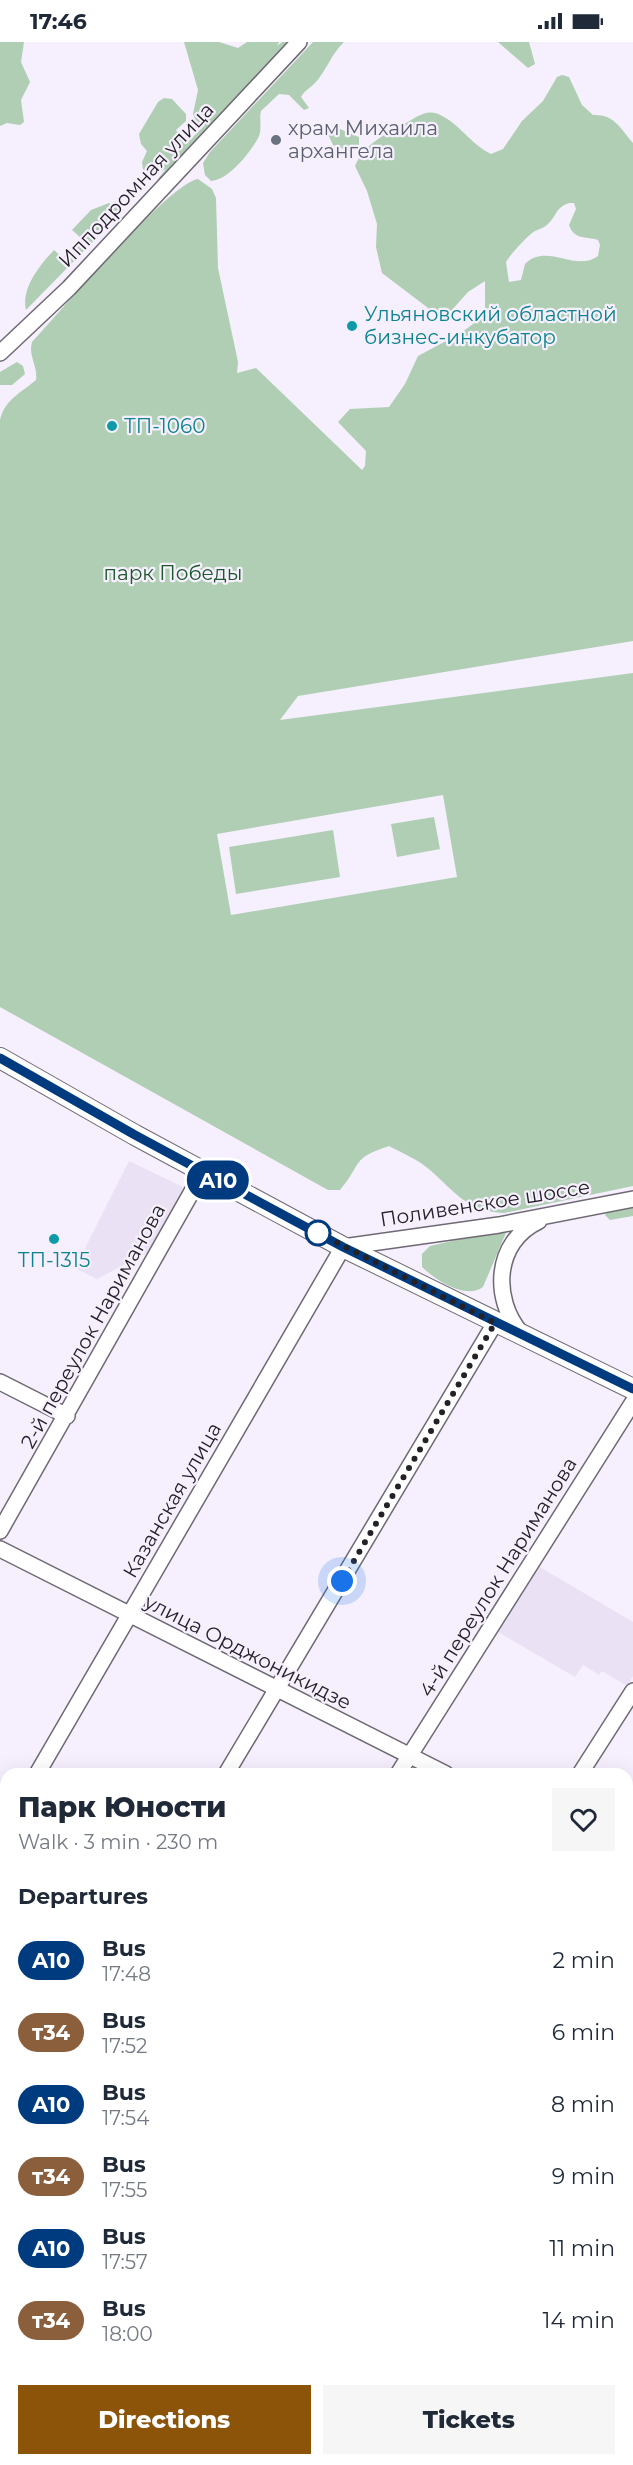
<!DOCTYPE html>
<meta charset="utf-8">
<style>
:root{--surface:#fff;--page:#f6f6f7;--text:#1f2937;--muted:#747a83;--accent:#8b5408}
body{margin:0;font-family:Montserrat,sans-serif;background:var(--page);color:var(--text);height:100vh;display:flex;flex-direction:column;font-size:22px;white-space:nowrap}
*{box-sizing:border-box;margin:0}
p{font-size:20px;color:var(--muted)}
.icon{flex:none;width:33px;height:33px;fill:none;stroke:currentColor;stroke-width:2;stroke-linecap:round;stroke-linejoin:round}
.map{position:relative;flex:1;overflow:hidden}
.panel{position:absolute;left:0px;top:1726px;width:633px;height:698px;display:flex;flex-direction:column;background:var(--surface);border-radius:18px 18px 0 0;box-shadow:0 6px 24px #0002}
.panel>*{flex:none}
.badge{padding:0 12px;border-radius:20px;font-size:21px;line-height:39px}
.you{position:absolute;width:30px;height:30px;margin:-15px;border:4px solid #fff;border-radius:50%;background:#1a73e8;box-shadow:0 0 0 9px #1a73e833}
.map>.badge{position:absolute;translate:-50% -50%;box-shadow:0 0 0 3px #fff}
h2{padding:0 18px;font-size:22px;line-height:54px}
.round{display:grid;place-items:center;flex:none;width:63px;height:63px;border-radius:0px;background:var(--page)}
.headline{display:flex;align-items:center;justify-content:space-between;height:102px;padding:0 18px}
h1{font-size:28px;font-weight:800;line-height:45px}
.button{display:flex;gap:12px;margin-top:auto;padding:12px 18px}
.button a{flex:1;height:69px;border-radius:0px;background:var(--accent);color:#fff;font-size:24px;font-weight:800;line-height:69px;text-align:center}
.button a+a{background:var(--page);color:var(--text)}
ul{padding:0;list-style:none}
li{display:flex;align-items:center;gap:18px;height:72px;padding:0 18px}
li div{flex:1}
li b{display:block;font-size:22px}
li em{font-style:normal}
li .badge{min-width:66px;font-weight:700;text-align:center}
.status{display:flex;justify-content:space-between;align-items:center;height:42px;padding:0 30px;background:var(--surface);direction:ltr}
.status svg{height:16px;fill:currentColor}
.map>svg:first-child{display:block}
</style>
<div class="status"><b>17:46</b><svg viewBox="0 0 49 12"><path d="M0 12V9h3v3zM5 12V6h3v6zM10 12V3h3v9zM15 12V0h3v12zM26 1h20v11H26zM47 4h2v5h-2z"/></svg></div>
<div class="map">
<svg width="633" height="2423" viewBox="0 0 633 2423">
<rect width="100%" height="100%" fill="#f6effd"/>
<!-- built -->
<path fill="#ebe1f5" d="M129,1119L185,1146L152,1208L97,1237L75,1226Z
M538,1524L633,1580V1634L627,1644L602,1629L599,1633L583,1623L575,1635L498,1590Z"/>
<!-- green -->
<path fill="#b0ceb4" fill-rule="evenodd" d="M0,0H24L21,20L30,40L21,58L24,80L20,83L7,81L0,84Z
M184,0H219L238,6L247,0H279L277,4L282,0H289L162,136L157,138L166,127L153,133L143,128L142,120L147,109L141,102L139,92L158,60L164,56L172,57L186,72V79L176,88L187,101L205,83L196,79L193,72L198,48Z
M313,0H344C331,12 327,28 315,41C310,46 304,49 301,55L309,66L304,68L289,53L279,52L261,69C259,77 262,86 259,94C252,109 228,139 211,139L205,133L203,121L210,110Z
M498,0H529L535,22L528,26Z
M562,33L569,35L582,63L593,73C614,72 620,86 633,101V599L298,654L280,678L633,631V1144L504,1171C467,1169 456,1151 430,1128C419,1118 402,1111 389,1104C350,1117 363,1121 340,1148H328L0,965V378C5,357 21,351 36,338C38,324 28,314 32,300C59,271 168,142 198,137L212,147L216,156L218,226L238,320L237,331L256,326L362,428L365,424L366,409L338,380L350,367L389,365L405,342L418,314L461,291L485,273V239L468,250L451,269H432L382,231L376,205L377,182L367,149L355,124C365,102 382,94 402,83C417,76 427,64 444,75C463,86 471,102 491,112L503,107L522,79L543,59L557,35ZM569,161H574L576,167L569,183C574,198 585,194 598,198L600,203L598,214C575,231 547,200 525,222L521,238L509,240L506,220C510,213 527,194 535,189C539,187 543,186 547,183C557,174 555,166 569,161ZM443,753L457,835L231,873L217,792Z
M333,84L359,95V104L349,109L333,103L327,90Z
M109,161L124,168L26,268C21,246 40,223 54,208L63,216L81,196L72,188L91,168Z
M17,320L23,324L25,332L12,343H0V330Z
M434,775L440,807L397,815L391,782Z
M333,788L340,835L236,852L229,805Z
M633,1164V1174L610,1178L605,1173L609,1168Z
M508,1186L483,1245C465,1258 436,1238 422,1225V1212L430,1204Z"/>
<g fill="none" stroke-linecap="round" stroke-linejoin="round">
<defs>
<path id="minor" d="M0,311L69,246L299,0
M521,1291C492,1257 494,1200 539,1179
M0,1340L67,1374
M0,1489L203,1130
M0,1507L446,1732
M37,1732L343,1205L499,1183L633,1157
M226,1732L495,1281
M398,1732L633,1360
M580,1732L633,1649
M0,1797L6,1786
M627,1825L633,1829
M627,1944L633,1935
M0,1994L6,1997
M0,2106L6,2096
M627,2190L633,2181
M627,2343L633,2347
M0,2363L6,2353
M627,2417L633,2409
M124,2423L127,2418
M304,2423L308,2418
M469,2423L473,2418"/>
<path id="major" d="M0,1016L135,1093L343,1205L633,1347"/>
</defs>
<!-- minor casing -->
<use href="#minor" stroke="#6f6974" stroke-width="18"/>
<!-- major casing -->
<use href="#major" stroke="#6f6974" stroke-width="22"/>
<!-- minor -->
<use href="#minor" stroke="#fff" stroke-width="15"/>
<!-- major -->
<use href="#major" stroke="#fff" stroke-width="20"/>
</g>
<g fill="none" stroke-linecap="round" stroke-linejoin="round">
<defs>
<path id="line" d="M0,1016L135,1093L343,1205L633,1347"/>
</defs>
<!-- line casing -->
<use href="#line" stroke="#fff" stroke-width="14"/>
<!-- line -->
<use href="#line" stroke="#003b80" stroke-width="9"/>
<!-- walk -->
<path stroke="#252227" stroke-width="6" stroke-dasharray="0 10.8" d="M318,1191L495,1281L342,1539"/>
</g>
<!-- markers -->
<circle fill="#6b7280" stroke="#f6effd" stroke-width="2" cx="276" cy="98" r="6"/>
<g fill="#0f9aa8" stroke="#f6effd" stroke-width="2">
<circle cx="352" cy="284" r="6"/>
<circle cx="112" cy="384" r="6"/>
<circle cx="54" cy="1197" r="6"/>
</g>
<circle fill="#fff" stroke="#003b80" stroke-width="3" cx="318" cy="1191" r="12"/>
<g text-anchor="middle" stroke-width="4.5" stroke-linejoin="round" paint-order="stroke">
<!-- worship labels -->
<g font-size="20" fill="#5b616d" stroke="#f6effd" text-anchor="start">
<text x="288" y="93">храм Михаила<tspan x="288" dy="23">архангела</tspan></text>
</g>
<!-- street labels -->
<g font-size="20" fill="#252227" stroke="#f6effd">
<text transform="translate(136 143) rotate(-47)" y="7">Ипподромная улица</text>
<text transform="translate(485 1161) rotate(-9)" y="7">Поливенское шоссе</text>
<text transform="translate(93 1284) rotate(-61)" y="7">2-й переулок Нариманова</text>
<text transform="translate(172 1458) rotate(-60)" y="7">Казанская улица</text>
<text transform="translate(498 1535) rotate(-58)" y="7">4-й переулок Нариманова</text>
<text transform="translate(248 1610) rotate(27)" y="7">улица Орджоникидзе</text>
</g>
<!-- culture labels -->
<g font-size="20" fill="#0d838f" stroke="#f6effd" text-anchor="start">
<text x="364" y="279">Ульяновский областной<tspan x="364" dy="23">бизнес-инкубатор</tspan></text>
<text x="124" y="391">ТП-1060</text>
<text x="54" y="1225" text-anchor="middle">ТП-1315</text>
</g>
<!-- park labels -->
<g font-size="20" fill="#1c582c" stroke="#f6effd">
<text x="173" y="538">парк Победы</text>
</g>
</g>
</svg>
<div class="you" style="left:342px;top:1539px"></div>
<b class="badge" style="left:218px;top:1138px;background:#003b80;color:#fff">А10</b>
<section class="panel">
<div class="headline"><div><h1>Парк Юности</h1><p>Walk · 3 min · 230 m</p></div><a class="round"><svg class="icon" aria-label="heart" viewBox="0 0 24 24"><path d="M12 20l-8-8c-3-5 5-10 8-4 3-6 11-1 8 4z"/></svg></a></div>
<h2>Departures</h2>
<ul>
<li><span class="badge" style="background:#003b80;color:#fff">А10</span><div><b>Bus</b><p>17:48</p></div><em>2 min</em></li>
<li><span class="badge" style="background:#8b5e3c;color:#fff">т34</span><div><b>Bus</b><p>17:52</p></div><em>6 min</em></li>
<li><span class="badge" style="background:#003b80;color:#fff">А10</span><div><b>Bus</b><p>17:54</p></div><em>8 min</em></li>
<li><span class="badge" style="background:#8b5e3c;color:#fff">т34</span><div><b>Bus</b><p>17:55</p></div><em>9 min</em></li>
<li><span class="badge" style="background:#003b80;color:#fff">А10</span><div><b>Bus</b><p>17:57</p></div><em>11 min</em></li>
<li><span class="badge" style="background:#8b5e3c;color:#fff">т34</span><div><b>Bus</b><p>18:00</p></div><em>14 min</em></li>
</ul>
<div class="button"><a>Directions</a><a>Tickets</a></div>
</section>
</div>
